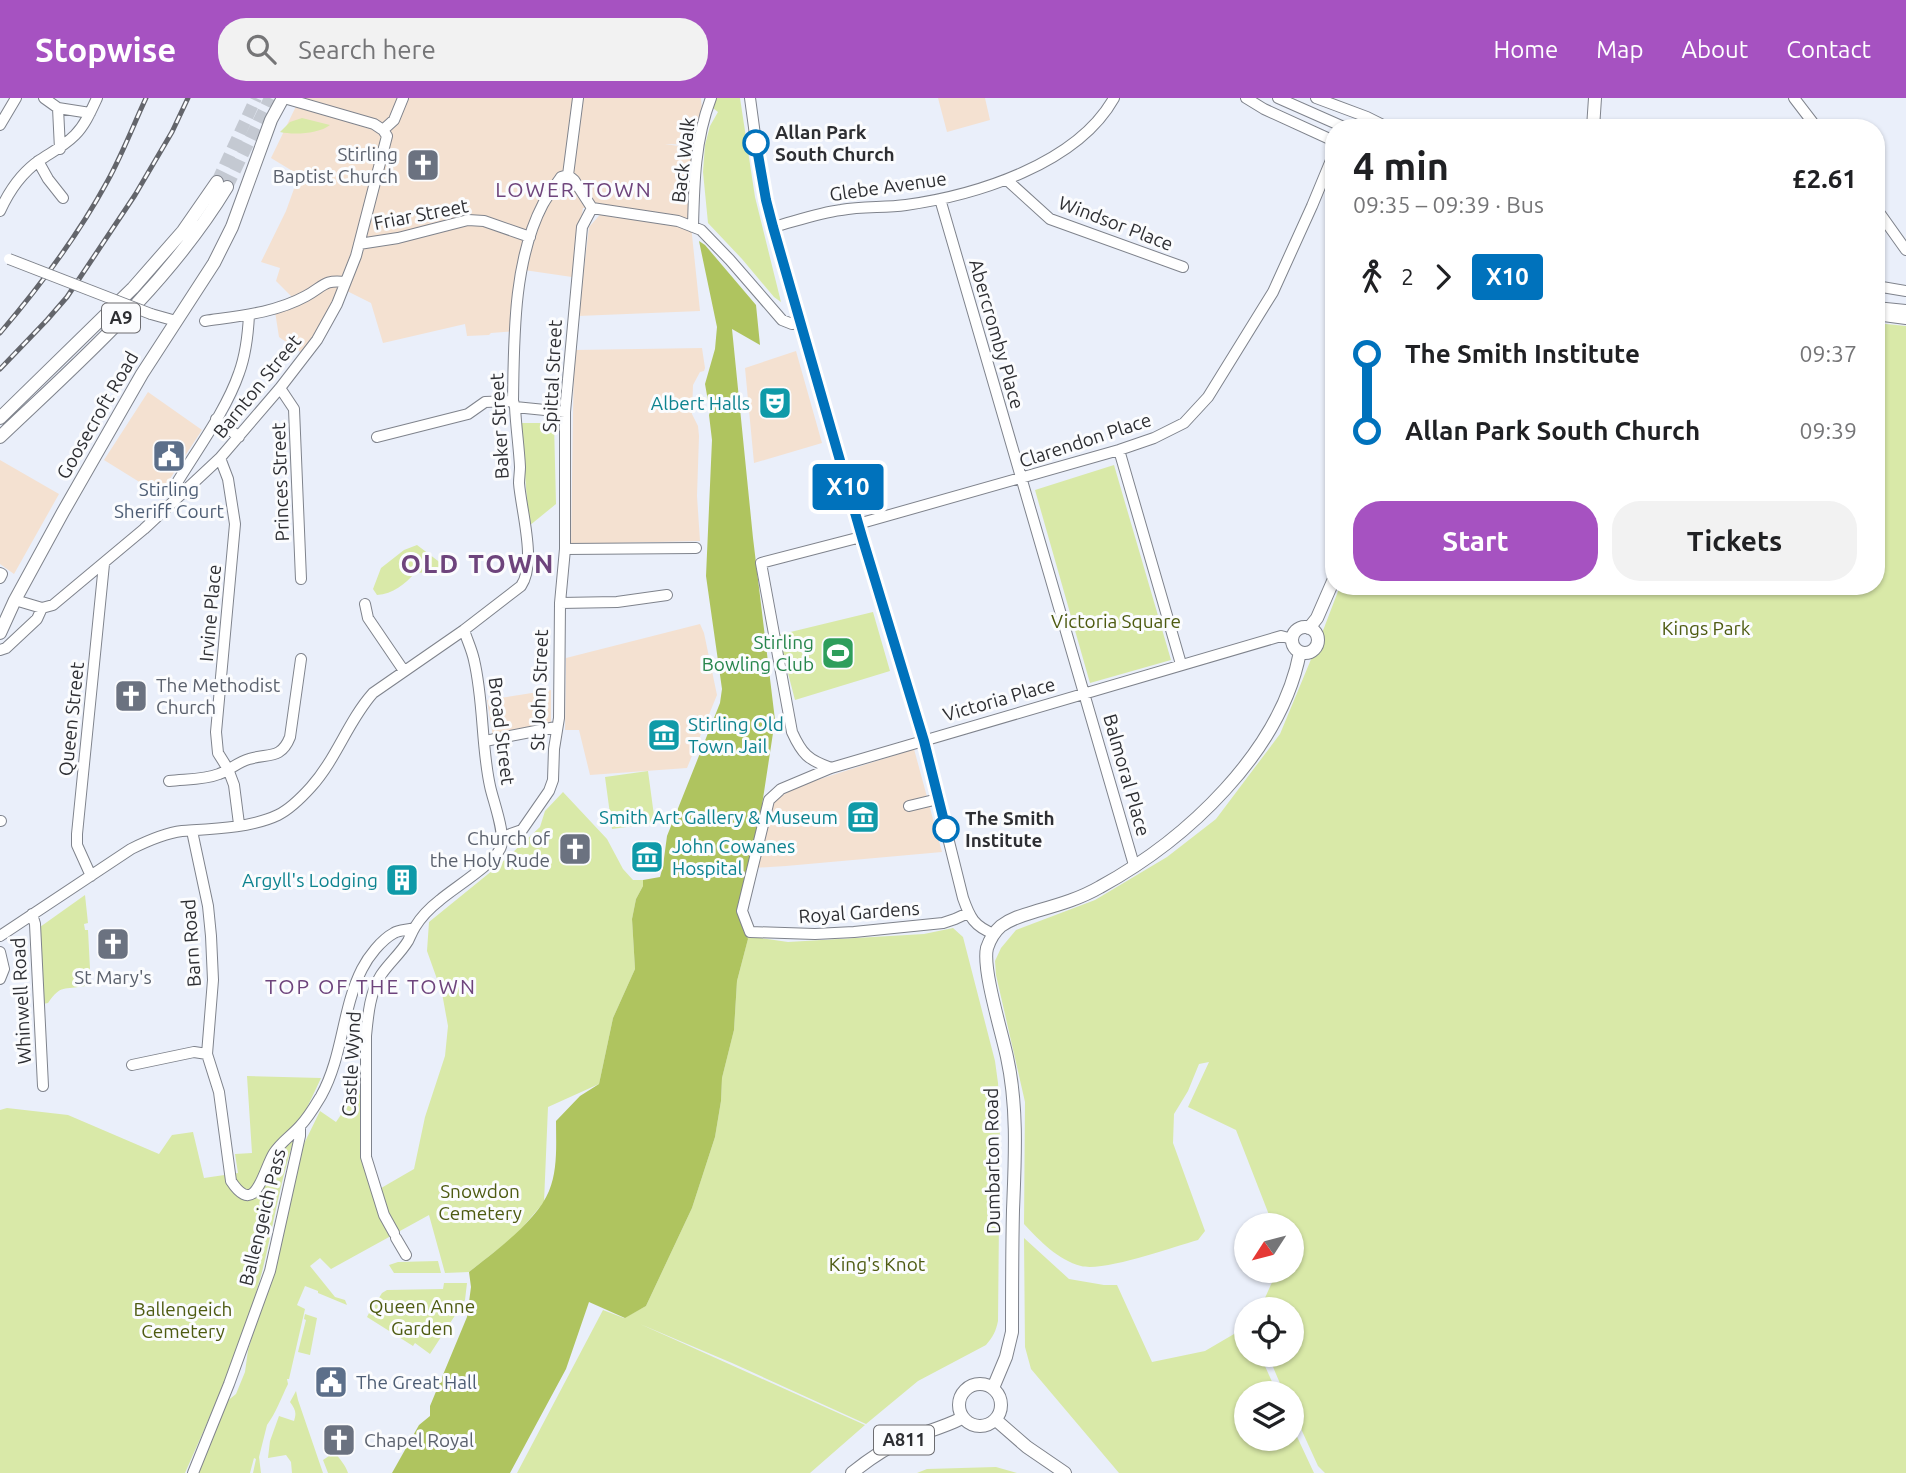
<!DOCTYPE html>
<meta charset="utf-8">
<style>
:root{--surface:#fff;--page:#f2f2f2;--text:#202124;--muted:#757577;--accent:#a652c1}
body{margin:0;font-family:Ubuntu,sans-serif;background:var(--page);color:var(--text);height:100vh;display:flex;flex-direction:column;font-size:26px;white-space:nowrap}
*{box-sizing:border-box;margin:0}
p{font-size:23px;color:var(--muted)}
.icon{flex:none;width:38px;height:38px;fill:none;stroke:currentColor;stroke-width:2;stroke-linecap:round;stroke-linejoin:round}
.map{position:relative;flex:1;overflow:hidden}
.sheet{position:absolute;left:1325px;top:21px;width:560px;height:476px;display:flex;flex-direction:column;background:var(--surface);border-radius:28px;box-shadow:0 2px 5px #0004}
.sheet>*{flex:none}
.badge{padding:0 14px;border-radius:5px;font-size:24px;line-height:46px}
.needle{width:46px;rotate:234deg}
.fabs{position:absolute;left:1234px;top:1115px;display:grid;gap:14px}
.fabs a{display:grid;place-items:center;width:70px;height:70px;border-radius:50%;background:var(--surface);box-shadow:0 2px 5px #0004;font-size:35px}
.map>.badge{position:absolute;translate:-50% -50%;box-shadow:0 0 0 4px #fff}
.legs{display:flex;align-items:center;gap:10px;height:77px;padding:0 28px;font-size:23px}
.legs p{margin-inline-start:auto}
.head{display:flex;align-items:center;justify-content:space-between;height:119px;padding:0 28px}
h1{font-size:38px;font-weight:600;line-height:52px}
.primary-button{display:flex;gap:14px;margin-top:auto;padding:14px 28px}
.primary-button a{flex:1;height:80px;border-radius:28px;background:var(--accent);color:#fff;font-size:28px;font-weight:600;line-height:80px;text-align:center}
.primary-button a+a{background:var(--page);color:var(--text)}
ul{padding:0 28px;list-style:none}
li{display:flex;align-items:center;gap:24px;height:77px;font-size:26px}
li i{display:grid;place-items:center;width:10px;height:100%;margin:0 9px;background:currentColor}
li i::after{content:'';width:18px;height:18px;margin:-9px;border:5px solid;border-radius:50%;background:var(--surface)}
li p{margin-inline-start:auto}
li:first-child i{background:linear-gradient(#0000 50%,currentColor 0)}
li:last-child i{background:linear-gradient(currentColor 50%,#0000 0)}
header{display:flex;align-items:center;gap:42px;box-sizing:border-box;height:98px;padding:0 35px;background:var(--accent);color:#fff}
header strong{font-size:33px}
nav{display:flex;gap:38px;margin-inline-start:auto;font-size:24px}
.search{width:490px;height:63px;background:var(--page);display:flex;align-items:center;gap:18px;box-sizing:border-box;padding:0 24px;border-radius:28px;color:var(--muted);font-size:26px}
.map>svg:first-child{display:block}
</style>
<header>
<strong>Stopwise</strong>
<div class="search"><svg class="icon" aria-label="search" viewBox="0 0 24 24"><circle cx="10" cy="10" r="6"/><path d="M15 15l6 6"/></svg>Search here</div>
<nav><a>Home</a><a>Map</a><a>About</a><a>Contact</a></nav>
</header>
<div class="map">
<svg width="1906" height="1375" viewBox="0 0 1906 1375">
<rect width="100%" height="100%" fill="#eaeffa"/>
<!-- commercial -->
<path fill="#f4e1d1" d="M300,0H701L702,12L696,47L665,46L692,50L690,118L700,213L578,218L589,129L606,110H583L572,179L524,172L518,233L491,235L489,237L467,238L465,226L383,245L371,205L347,193L309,260L279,239L274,207L294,201L276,183L280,170L261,164L286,113L299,77L271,60Z
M938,0H985L990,22L947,34Z
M702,250L705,270L704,273L700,274L693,287L692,316L698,328L699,338L697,398L700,443L571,446L574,252Z
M796,253L822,345L754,365L745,270Z
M148,294L202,332L160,396L154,394L143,383L141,385L104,362Z
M0,362L59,396L14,476L0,466Z
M700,526L704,535L717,597L687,670L590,677L579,632H565L566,560Z
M551,592V624L493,639L487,602Z
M914,651L942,754L786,768L753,770L774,704L792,690Z"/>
<!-- green -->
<path fill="#d9e9a8" d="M717,0H740L755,99L781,204L774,199L742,161L708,125L703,74L705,47L710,28L718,14L713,10Z
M302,20L330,27C319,36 293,37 280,34L290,24Z
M1876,225L1906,228V1375H1325L1318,1368L1292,1311V1295H1284L1268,1257L1292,1256V1211H1260L1277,1173L1292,1172V1127H1273L1236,1032L1188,1009L1209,964L1199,966L1188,993L1174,1016L1173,1045L1205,1133L1198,1142C1173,1149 1104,1174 1081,1168C1058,1162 1040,1143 1024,1126L1025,1004L996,877L995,863L1001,850L1016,832L1095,802L1167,759L1216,721L1280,636L1324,530L1340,488H1876Z
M521,325H554L556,406L529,428Z
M1114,367L1171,562L1090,585L1035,392Z
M417,447L442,466L432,474L415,475C405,486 393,496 377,497L373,491L381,470L404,452Z
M873,514L890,573L795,602L778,537Z
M648,673L655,725L612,731L605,679Z
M563,694L607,741L623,771L633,782H643V788L636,801L632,821L635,871L613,920L599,986L548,1009L544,1104L516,1137L469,1174L445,1175L429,1117L331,1171L320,1160L310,1168L335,1199L345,1202L347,1207L318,1195V1193L305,1188L297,1207L305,1211L289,1281H287L288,1286C281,1300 276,1315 267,1327L259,1359L261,1375H253L256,1361L254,1360L250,1375H197L226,1304L236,1296L245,1274L248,1252L282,1143L300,1054L320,1013L336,1024L358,992L365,994V1040L376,1093L414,1071L425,1019L445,958L448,928L442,895L427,853L429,824L498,768L540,729L545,713Z
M85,797L88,825L84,826L85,832H88L90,871L87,875L85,888C64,892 61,886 48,905L43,906L40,829Z
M953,830L963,839L995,963L998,985L1000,1022L998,1223C996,1233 993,1239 986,1247L918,1283L866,1326L732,1265L640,1226L865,1327L810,1375H517L603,1212L624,1220L646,1208L692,1110L715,1039L721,1003L722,980L734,932L737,883L748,841L747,838L788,844L924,836Z
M247,978L321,980C314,996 305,1012 299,1028C281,1075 274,1126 262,1174C243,1244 214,1310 185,1375H0V1012L7,1010L68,1017L159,1056L172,1037L193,1034L204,1080L238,1075L235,1056L252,1055Z
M1024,1140L1069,1181L1104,1187H1117L1152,1264L1205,1253L1246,1229V1256L1260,1257L1277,1295H1246V1340H1292V1328L1314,1375H1119L1031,1271L1025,1249Z
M438,1163L441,1175H394L389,1167L398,1164Z
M444,1185H467L465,1202L430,1256L415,1245L413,1248L367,1219L370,1213H376L374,1208L382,1195L387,1192L443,1191Z
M305,1216L317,1220L310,1257L298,1254L306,1222L304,1221Z
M296,1293L298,1302L323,1375H292L291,1364L286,1357L268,1360L270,1343L279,1318L294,1323C297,1314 295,1311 290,1304Z
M335,1354C340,1362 345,1366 348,1375H328L323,1362Z
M996,1369L1017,1375H917L927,1371Z"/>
<!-- forest -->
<path fill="#afc45f" d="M699,143L705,147L756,207L760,247L732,231L753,440L775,622L759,727L739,815L748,841L737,883L734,932L722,980L721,1003L715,1039L692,1110L646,1208L625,1220L589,1204L566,1271L510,1375H392L419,1327L430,1318V1308L467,1219L471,1189L469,1174C494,1154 537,1123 549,1093C558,1071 556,1046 556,1023L580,998L599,986L613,920L635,871L632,821L636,801L643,788V782L660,779L663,768L667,738L720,605L722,591L706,478L712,342L709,317L710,314L705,286L715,251L717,229Z"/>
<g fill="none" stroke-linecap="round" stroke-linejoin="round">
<!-- major-tunnel -->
<path stroke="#c4c9d2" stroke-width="12" stroke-dasharray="12 6" stroke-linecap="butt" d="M217,84L256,0
M227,89L270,0"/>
<defs>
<path id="minor" d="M44,0L58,10L60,51
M284,0L374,26L383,32
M750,0L758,59L773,129L861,439L924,643L963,800C970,820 974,828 994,836
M1246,0L1264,11L1334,43
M1278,0L1346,30
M1316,0L1367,19L1389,30
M1794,0L1817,30
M58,10L90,15
M0,27L16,0
M383,32L394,22L403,0
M38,63L48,81L63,100
M568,77L578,0
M568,77L574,82L592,110
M1007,82L1050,121L1183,169
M940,101L1134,767
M592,110L678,123L701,132L730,162L782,222L792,226L801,225
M1876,110L1906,152
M0,113C9,93 21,75 40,62C52,54 64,48 75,37C85,27 91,13 97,0
M693,129C694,85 695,41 711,0
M773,129C796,123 818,115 841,112C863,108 884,110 906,107C977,97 1077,66 1114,0
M359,146L398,140L468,122L484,123L530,139
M1876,188L1906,193
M1876,209L1906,212
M151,216L176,223
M1876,217L1906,221
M205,223C239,218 275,215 306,198C323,189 324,181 345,184
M280,290L294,311L301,481
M515,309L565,314
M216,321L239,339
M377,339L468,316L485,304L513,303
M1119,352L1181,566
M220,360L228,381L235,426L216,634L218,655L228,671L234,687L239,726
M181,396L175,388C196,353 226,313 239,275C246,256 248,237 249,217
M858,426L1119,352L1154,340L1184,325L1208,299L1273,194L1312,108L1334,55
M565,451L696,450
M0,475L2,476L0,480
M15,502L42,510L53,507L144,431L220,360L280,290L317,242L337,206L356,158L387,38L383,32
M560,505L617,504L667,497
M365,506L368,520L404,573
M0,552L6,550L37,521L42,510
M485,643L556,629
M831,670C808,662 802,656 792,634L761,465L861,439
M169,683C185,681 204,682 219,676C230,672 238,664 249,661C268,655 281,662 290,639L301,561
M909,708L938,701
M0,723H1
M192,733L208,808L211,838L213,882L207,956L219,994L231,1083C256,1121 263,1072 274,1055C281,1044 291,1038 300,1028C308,1020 315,1008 321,998C343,959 342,910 362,871C368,859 381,842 394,835C399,832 408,832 414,830
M502,739L522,732L549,693L553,682L554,651L559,620L560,505L565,451V314L582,129L592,110
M91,778L77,747V736L104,466
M968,815L955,821L943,825L854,834L815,836L750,834L742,813L769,702L781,691L831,670L1281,538L1292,541
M32,816L35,826L43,988
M0,838L131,751C147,743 165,735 182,733C211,731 251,730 278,717C290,711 302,699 311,689C337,660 348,623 373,595L464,532L521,488C537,465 521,412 519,385C519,380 520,374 520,369C519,349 516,329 515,309L513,303C514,240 513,163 543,106C548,97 555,88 561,79L568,77
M0,854L4,871L0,881
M132,967L194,954L207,956
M394,1135L384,1117L366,1059V938C368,917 370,894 381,877C389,865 400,856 408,843C410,839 412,834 415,829C421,819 431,809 440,802C454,790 493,766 500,751C507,738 493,703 490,688C481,647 484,604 474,562C472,552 467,542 464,532
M396,1140L406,1157
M193,1375L229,1286L270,1173L300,1038V1028"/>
<path id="major" d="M1593,30L1595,0
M0,320L133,190L183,133L217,84
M0,339C81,262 169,185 227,89
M1292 542a13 13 0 1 1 26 0a13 13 0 1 1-26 0Z
M1309,530L1317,520L1334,481
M0,535L15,502L63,414L142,276L214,165L232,129L271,22L283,0
M959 1307a21 21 0 1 1 42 0a21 21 0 1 1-42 0Z
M993,1290L1006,1259L1012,1234C1012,1194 1012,1153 1013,1112C1015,1062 1018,1009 1007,959C1002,935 982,871 987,850C990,841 994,834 1001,828C1013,819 1027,816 1040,812C1061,806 1081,800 1100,789C1186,742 1281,654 1300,554
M996,1322L1027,1349L1065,1375
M852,1375C868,1362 885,1350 904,1342C924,1334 943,1330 962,1320"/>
</defs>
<!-- minor casing -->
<use href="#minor" stroke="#7f838c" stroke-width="12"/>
<!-- major casing -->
<use href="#major" stroke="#7f838c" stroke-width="14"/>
<!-- minor -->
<use href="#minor" stroke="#fff" stroke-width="10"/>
<!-- major -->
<use href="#major" stroke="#fff" stroke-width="12"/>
<defs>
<path id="rail" d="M0,235C40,188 77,139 107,84C122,57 133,28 146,0
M0,271L47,222L67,199L135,97L172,34L188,0"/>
</defs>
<!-- rail casing -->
<use href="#rail" stroke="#63656b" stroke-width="5"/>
<!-- rail -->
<use href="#rail" stroke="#fbfcfe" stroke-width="2.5" stroke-dasharray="8" stroke-linecap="butt"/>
<defs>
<path id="minor-bridge" d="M9,161L151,216"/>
</defs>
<!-- minor-bridge casing -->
<use href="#minor-bridge" stroke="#7f838c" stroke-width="12" stroke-linecap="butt"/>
<!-- minor-bridge -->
<use href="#minor-bridge" stroke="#fff" stroke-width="10"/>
</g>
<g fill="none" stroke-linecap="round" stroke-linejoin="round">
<defs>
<path id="line-1" d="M756,45L766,102L773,129L862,439L924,643L946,731"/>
</defs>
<!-- line-1 casing -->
<use href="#line-1" stroke="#fff" stroke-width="16"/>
<!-- line-1 -->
<use href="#line-1" stroke="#0072bc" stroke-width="10"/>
</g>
<!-- icons -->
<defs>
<symbol id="church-square" viewBox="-11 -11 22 22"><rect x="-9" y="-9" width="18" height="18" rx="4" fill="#6b7280" stroke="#fbfcfe"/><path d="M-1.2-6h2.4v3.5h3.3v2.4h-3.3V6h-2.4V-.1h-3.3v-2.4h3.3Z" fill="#fff"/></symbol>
<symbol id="theatre-square" viewBox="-11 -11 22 22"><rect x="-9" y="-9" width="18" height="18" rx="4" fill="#0f9aa8" stroke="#fbfcfe"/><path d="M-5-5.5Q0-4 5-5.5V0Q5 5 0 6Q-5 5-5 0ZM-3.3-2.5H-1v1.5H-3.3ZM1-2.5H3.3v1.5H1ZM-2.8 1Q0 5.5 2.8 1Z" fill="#fff"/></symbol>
<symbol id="civic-square" viewBox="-11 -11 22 22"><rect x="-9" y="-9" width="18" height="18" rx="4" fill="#5c6f8a" stroke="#fbfcfe"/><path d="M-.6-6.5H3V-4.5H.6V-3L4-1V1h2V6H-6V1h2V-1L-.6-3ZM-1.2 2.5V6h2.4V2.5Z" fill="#fff"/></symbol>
<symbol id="stadium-square" viewBox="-11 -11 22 22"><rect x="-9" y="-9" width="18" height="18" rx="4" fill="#2e9e5b" stroke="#fbfcfe"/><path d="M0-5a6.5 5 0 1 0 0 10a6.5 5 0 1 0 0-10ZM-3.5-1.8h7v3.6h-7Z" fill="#fff"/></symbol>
<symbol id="museum-square" viewBox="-11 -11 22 22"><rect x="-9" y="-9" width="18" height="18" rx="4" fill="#0f9aa8" stroke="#fbfcfe"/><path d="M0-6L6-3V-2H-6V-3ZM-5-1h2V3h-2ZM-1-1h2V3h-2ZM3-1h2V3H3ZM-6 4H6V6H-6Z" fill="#fff"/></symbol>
<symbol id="building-square" viewBox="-11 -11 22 22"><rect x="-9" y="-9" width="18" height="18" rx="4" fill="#0f9aa8" stroke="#fbfcfe"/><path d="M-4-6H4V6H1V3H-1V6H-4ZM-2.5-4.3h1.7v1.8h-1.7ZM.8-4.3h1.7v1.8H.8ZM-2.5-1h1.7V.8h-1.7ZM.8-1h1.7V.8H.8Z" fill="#fff"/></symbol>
</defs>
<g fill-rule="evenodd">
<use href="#church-square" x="404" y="48" width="38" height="38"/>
<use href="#theatre-square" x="756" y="286" width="38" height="38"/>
<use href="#civic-square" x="150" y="339" width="38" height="38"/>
<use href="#stadium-square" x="819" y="536" width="38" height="38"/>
<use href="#church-square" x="112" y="579" width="38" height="38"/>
<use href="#museum-square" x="645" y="618" width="38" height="38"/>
<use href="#museum-square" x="844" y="700" width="38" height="38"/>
<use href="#church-square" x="556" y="732" width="38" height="38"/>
<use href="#museum-square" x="628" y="740" width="38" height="38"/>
<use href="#building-square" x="383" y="763" width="38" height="38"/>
<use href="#church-square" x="94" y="827" width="38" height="38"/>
<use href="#civic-square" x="312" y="1265" width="38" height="38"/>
<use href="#church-square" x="320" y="1323" width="38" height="38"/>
</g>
<!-- markers -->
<g fill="#fff" stroke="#0072bc" stroke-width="3.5">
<circle cx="756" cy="45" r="12"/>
<circle cx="946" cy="731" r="12"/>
</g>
<g text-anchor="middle" stroke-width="6" stroke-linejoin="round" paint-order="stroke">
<!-- shield labels -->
<g fill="#fbfcfe" stroke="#6c6c70" stroke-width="2">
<rect x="102" y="205.5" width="38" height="29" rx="5"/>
<rect x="874" y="1327.5" width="60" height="29" rx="5"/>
</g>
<g font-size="18" font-weight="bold" fill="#2e2f33">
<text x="121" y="226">A9</text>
<text x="904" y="1348">A811</text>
</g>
<!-- stop labels -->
<g font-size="19" font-weight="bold" fill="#2e2f33" stroke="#fbfcfe" text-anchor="start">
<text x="775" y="41">Allan Park<tspan x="775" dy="22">South Church</tspan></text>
<text x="965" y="727">The Smith<tspan x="965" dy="22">Institute</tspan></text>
</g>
<!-- worship labels -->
<g font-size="19" fill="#5b616d" stroke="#fbfcfe" text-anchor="end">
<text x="398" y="63">Stirling<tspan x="398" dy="22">Baptist Church</tspan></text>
<text x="156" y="594" text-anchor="start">The Methodist<tspan x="156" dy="22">Church</tspan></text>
<text x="550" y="747">Church of<tspan x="550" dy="22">the Holy Rude</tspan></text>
<text x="113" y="886" text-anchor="middle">St Mary's</text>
<text x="364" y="1349" text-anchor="start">Chapel Royal</text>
</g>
<!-- street labels -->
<g font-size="19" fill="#2e2f33" stroke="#fbfcfe">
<text transform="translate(683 62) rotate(-83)" y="7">Back Walk</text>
<text transform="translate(888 88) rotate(-8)" y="7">Glebe Avenue</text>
<text transform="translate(421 116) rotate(-11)" y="7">Friar Street</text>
<text transform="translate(1116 125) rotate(21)" y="7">Windsor Place</text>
<text transform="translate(997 236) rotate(74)" y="7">Abercromby Place</text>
<text transform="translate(552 278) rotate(-87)" y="7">Spittal Street</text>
<text transform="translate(257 288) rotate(-51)" y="7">Barnton Street</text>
<text transform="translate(97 317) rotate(-60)" y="7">Goosecroft Road</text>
<text transform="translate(499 328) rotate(-93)" y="7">Baker Street</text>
<text transform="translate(1085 342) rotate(-18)" y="7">Clarendon Place</text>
<text transform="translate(280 384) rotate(-92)" y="7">Princes Street</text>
<text transform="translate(210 515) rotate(-85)" y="7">Irvine Place</text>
<text transform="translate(539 592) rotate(-88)" y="7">St John Street</text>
<text transform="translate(999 601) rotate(-16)" y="7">Victoria Place</text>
<text transform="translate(71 621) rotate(-84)" y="7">Queen Street</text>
<text transform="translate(502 633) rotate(83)" y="7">Broad Street</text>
<text transform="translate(1127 677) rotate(74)" y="7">Balmoral Place</text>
<text transform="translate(859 814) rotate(-4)" y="7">Royal Gardens</text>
<text transform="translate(191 845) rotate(-94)" y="7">Barn Road</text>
<text transform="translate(21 903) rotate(-93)" y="7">Whinwell Road</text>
<text transform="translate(351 966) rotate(-87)" y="7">Castle Wynd</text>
<text transform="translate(992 1063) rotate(-91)" y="7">Dumbarton Road</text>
<text transform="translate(262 1119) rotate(-76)" y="7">Ballengeich Pass</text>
</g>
<!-- culture labels -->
<g font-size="19" fill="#0d838f" stroke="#fbfcfe" text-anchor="end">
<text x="750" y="312">Albert Halls</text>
<text x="688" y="633" text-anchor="start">Stirling Old<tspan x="688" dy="22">Town Jail</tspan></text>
<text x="838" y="726">Smith Art Gallery &amp; Museum</text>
<text x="672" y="755" text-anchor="start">John Cowanes<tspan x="672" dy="22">Hospital</tspan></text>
<text x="378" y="789">Argyll's Lodging</text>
</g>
<!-- service labels -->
<g font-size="19" fill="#4e5e75" stroke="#fbfcfe">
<text x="169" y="398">Stirling<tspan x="169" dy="22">Sheriff Court</tspan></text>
<text x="356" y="1291" text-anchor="start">The Great Hall</text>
</g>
<!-- park labels -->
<g font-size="19" fill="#4e5b12" stroke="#fbfcfe">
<text x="1116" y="530">Victoria Square</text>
<text x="1706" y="537">Kings Park</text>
<text x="480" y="1100">Snowdon<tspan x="480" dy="22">Cemetery</tspan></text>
<text x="877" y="1173">King's Knot</text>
<text x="422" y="1215">Queen Anne<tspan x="422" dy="22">Garden</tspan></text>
<text x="183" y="1218">Ballengeich<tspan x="183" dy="22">Cemetery</tspan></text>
</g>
<!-- leisure labels -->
<g font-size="19" fill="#27864d" stroke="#fbfcfe" text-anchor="end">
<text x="814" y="551">Stirling<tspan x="814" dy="22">Bowling Club</tspan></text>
</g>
<!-- neighbourhood labels -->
<g font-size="21" letter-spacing="2" fill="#6e447c" stroke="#fbfcfe">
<text x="574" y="99">LOWER TOWN</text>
<text x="371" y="896">TOP OF THE TOWN</text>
</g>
<!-- district labels -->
<g font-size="26" font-weight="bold" letter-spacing="2" fill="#6e447c" stroke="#fbfcfe">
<text x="478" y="475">OLD TOWN</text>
</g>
</g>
</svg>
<div class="fabs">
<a><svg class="needle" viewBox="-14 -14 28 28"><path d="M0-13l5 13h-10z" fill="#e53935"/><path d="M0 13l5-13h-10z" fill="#757577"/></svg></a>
<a><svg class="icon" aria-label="locate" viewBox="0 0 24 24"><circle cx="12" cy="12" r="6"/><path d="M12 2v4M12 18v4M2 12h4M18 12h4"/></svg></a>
<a><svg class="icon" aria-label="layers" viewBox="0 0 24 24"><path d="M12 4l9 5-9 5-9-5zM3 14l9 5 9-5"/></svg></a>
</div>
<b class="badge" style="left:848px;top:389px;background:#0072bc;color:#fff">X10</b>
<section class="sheet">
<div class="head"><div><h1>4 min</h1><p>09:35 – 09:39 · Bus</p></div><b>£2.61</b></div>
<div class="legs"><svg class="icon" aria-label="walk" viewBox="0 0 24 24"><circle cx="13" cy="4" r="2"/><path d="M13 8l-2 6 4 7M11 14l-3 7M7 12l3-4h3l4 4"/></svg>2<svg class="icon" aria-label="forward" viewBox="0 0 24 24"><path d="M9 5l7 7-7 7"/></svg><b class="badge" style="background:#0072bc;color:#fff">X10</b></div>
<ul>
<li><i style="color:#0072bc"></i><b>The Smith Institute</b><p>09:37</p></li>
<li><i style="color:#0072bc"></i><b>Allan Park South Church</b><p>09:39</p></li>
</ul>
<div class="primary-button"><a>Start</a><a>Tickets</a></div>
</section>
</div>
